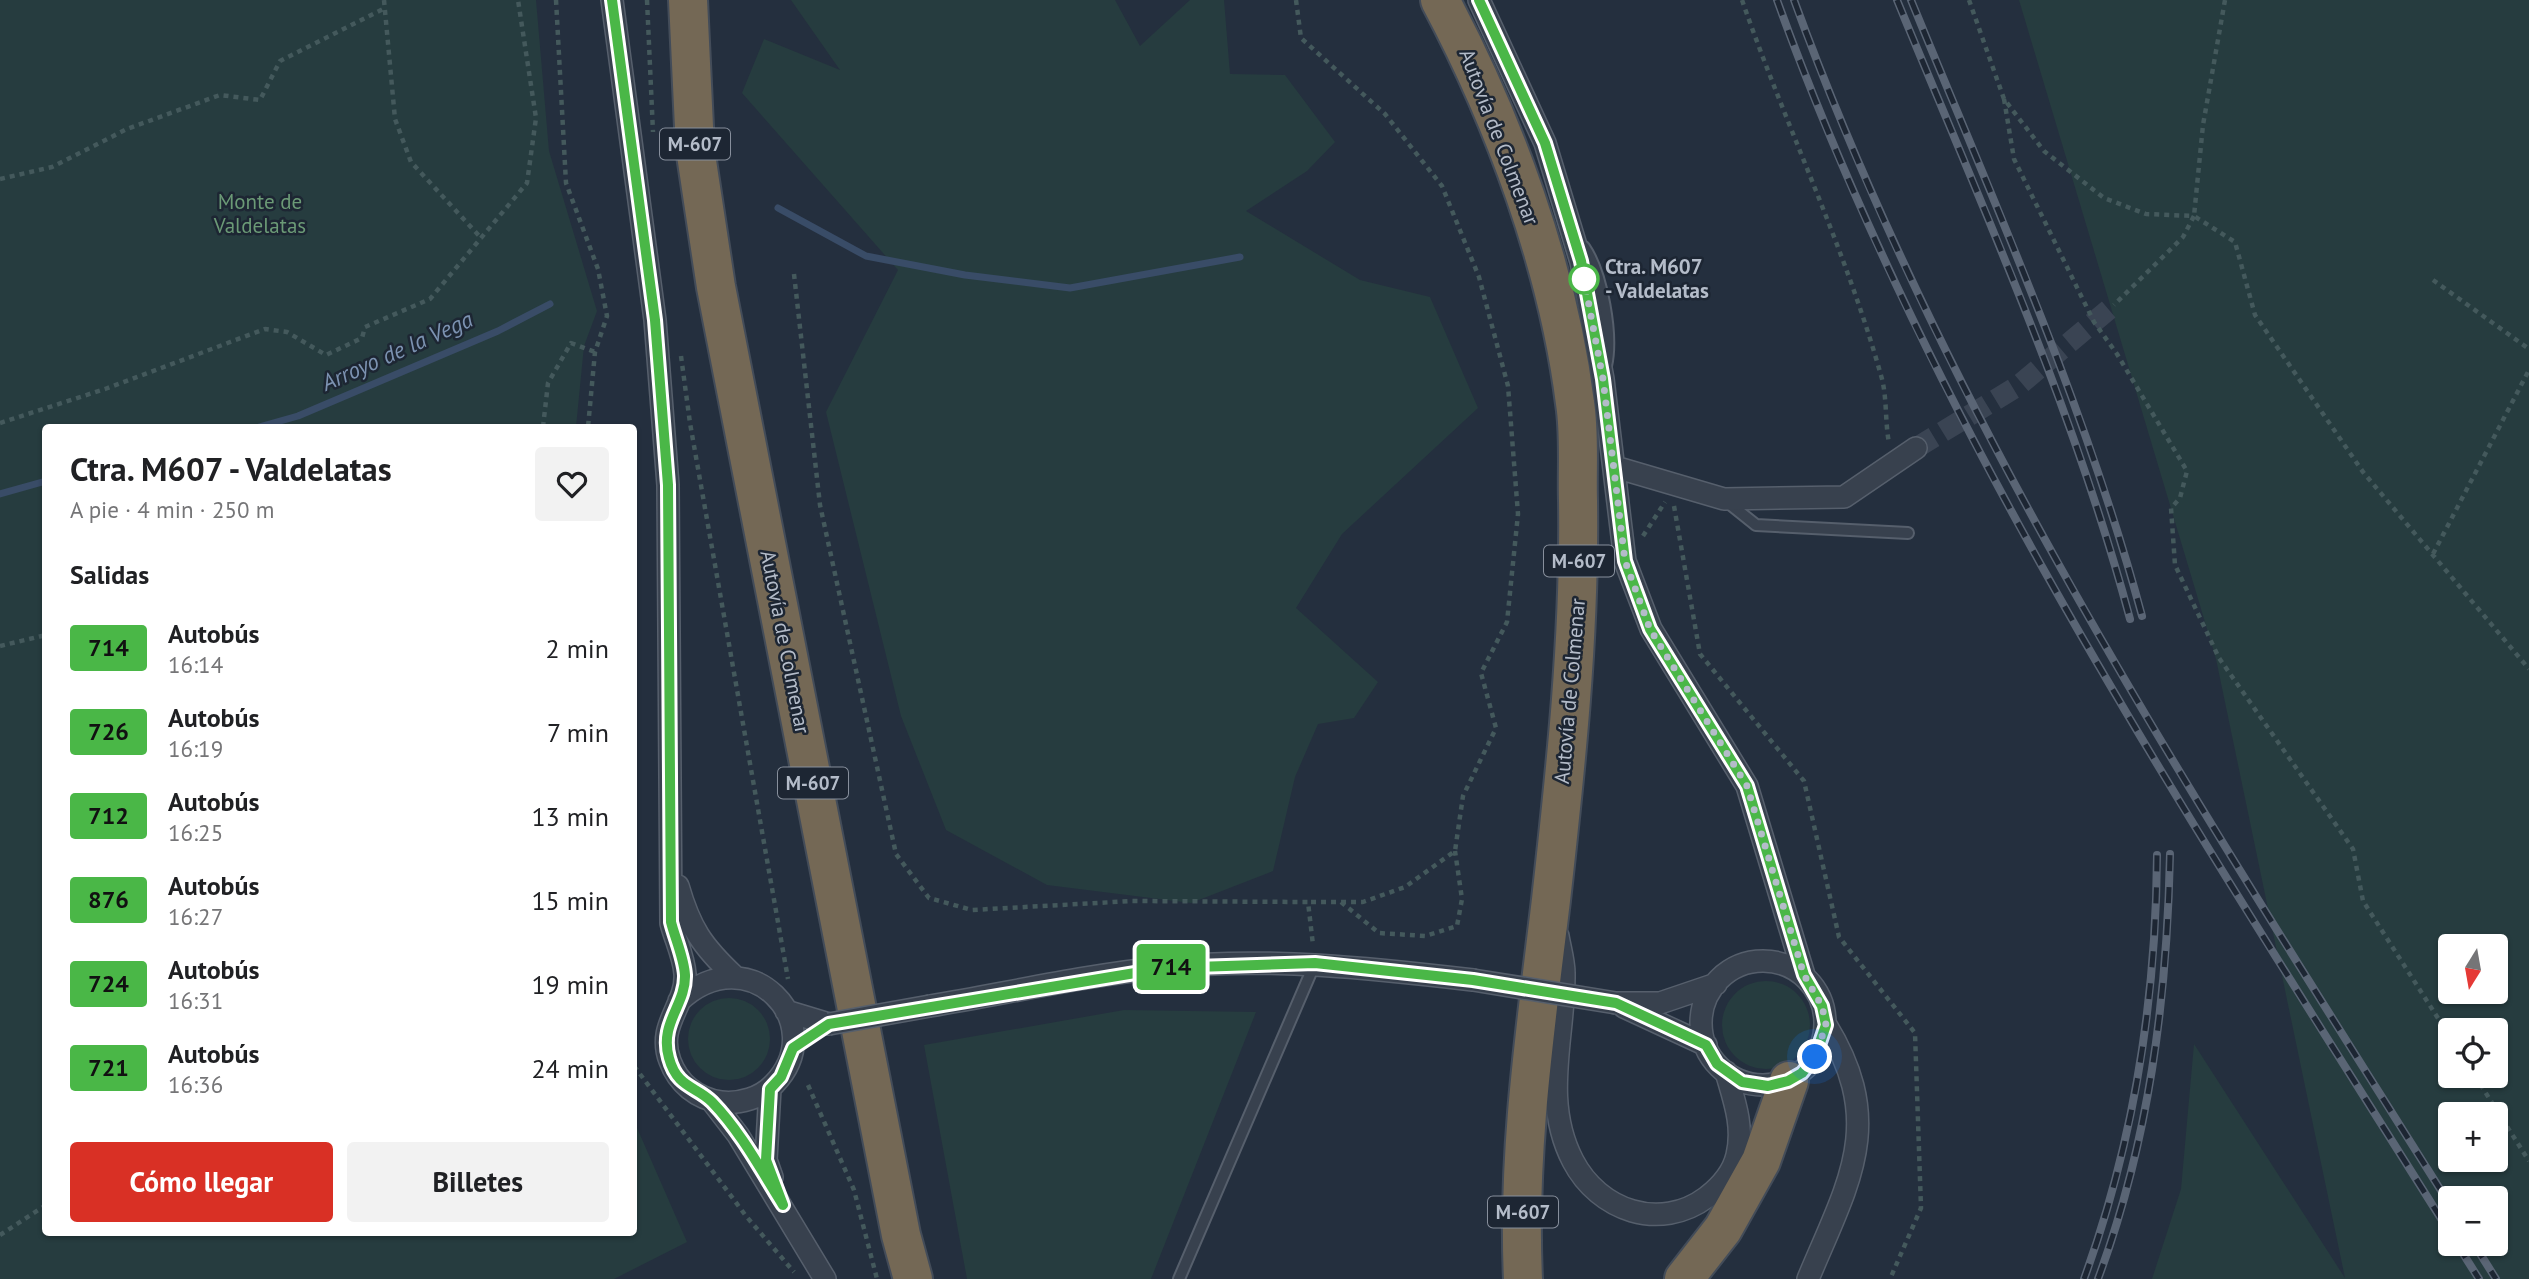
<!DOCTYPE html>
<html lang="es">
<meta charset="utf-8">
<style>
:root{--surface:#fff;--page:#f2f2f2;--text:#202124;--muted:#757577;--accent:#d93025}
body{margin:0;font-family:"PT Sans",sans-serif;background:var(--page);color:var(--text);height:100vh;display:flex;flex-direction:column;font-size:26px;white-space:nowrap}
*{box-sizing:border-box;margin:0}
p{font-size:23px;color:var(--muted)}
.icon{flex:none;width:38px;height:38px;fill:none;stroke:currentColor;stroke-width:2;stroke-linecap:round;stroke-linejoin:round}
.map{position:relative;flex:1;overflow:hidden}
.side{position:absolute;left:42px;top:424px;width:595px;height:812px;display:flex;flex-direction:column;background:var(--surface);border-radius:7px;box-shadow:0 2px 5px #0004}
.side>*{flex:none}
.badge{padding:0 14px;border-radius:5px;font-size:24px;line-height:46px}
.needle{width:46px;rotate:191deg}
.buttons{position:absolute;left:2438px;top:934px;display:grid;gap:14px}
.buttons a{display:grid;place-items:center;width:70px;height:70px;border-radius:7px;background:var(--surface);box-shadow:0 2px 5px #0004;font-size:35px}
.you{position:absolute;width:35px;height:35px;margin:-18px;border:5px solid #fff;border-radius:50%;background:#1a73e8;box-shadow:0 0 0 10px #1a73e833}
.map>.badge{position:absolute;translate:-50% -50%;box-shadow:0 0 0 4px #fff}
h2{padding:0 28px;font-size:26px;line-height:63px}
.round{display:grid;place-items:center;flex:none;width:74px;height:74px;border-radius:7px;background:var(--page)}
.headline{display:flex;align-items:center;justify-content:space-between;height:119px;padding:0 28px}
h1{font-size:33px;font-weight:600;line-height:52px}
.button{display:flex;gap:14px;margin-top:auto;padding:14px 28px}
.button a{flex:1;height:80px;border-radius:7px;background:var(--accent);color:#fff;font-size:28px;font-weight:600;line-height:80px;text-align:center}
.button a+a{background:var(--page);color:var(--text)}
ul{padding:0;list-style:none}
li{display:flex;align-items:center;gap:21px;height:84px;padding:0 28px}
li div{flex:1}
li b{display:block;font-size:26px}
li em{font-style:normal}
li .badge{min-width:77px;font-weight:700;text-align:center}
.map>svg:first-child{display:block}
</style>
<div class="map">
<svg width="2529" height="1279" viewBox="0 0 2529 1279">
<rect width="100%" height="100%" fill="#242f3e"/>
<!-- green -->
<path fill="#263c3f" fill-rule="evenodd" d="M0,0H536L549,151L597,311L584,346L576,427H46V1232H634V1121L687,1242L614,1279H0Z
M791,0H1115L1140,46L1190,0H1224L1230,74L1285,75L1335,142L1307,171L1246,211L1360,280L1430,297L1478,408L1342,534L1296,608L1378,682L1354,718L1318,724L1295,777L1273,871L1191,903L1047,885L946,830L901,716L826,412L898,270L742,93L764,39L840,70Z
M2019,0H2529V1279H2152L2181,1189L2194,1044L2345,1278L2216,659ZM2450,947H2496V992H2450ZM2450,1031H2496V1076H2450ZM2450,1115H2496V1160H2450ZM2450,1199H2496V1244H2450Z
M1722 1025a44 44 0 1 1 88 0a44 44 0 1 1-88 0Z
M688 1039a41 41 0 1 1 82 0a41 41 0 1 1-82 0Z
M1124,1010L1256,1012L1151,1279H967L924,1045Z"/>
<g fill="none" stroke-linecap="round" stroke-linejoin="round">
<!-- stream -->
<path stroke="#394c67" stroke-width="7" d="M778,208L866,256L965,275L1070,288L1240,257
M259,427L298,416L498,331L550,304
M0,494L46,481"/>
<!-- street-tunnel -->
<path stroke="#3a4453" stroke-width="21" stroke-dasharray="21 10" stroke-linecap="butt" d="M1916,448L2018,386L2114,305"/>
<defs>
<path id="lane" d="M1584,247C1602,273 1613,335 1606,366
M1726,501L1756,525L1908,533
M1179,1279L1315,963"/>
<path id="street" d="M612,0L655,320L668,485L671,923C675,939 684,957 685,974C687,1005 656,1025 670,1061C678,1083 697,1099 721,1102C740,1104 761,1098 774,1084C832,1024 749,935 679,1001
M1479,0L1545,143L1581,262L1603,379L1625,561L1651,629L1747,786L1804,975
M1615,467L1724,499L1844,497L1916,448
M678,886C690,928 702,946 734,976
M1558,936C1560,948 1564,961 1564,973C1565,1036 1541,1100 1573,1161C1599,1211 1660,1232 1707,1197C1721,1186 1733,1173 1737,1155C1744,1126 1734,1100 1726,1072
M1701 1023a62 62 0 1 1 124 0a62 62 0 1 1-124 0Z
M1616,1003H1660L1716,984
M930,1006C1008,993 1087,975 1166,967C1269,957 1370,968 1473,980
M1624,1007L1706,1045
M786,1011L829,1024
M770,1089L766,1160L772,1177
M711,1100L738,1135L825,1279
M1808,1279C1848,1183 1887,1124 1826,1025"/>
<path id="highway" d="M688,0L695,148L716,287L901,1235L913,1279
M1440,0C1504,120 1558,267 1575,403C1580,434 1577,469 1578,501C1580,635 1566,767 1551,900C1536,1025 1517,1152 1523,1279
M1684,1279L1723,1229L1761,1161L1789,1081"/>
</defs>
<!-- lane casing -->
<use href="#lane" stroke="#565f6c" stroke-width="14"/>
<!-- street casing -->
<use href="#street" stroke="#565f6c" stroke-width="24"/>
<!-- highway casing -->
<use href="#highway" stroke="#434c59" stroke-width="42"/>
<!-- path -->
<path stroke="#44595c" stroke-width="4.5" stroke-dasharray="5 5" stroke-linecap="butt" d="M384,0L395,119L411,162L482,239
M556,0L566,183L598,269L607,316L595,352L588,427
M647,0L653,132
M1296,0L1301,38L1385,114L1442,186L1479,277L1508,386L1518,514L1507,622L1481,673L1496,728L1463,796L1455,851L1405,887L1363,902H1308
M1742,0C1786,127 1846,249 1882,379C1887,399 1885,422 1889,443
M1969,0L2004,99L2044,151L2104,198L2146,214L2194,216L2183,237L2114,305
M2225,0L2203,125L2194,216L2235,242L2255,315L2363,472L2529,669
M2004,99L2014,159L2094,322L2117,354L2187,471L2180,498L2171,508L2175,565L2219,658L2353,849L2363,901L2450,1037
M0,179L52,167L127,129L220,95L260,100L280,61L383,9
M794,274L820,505L896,854L929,898L972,910L1132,901L1308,902L1313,945
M2433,280L2529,349
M681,356L690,423L788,979
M0,423L105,389L265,329L287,332L326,355L362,338L365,327L430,299L527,183L536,118L518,0
M543,427L548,383L571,343L595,352
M1674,506L1700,654L1804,781L1839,937L1915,1033L1921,1208L1890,1279
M1643,536L1665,502
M2433,554L2529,370
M0,646L46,635
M1341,902L1379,933L1425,936L1457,926L1462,899L1455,851
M634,1066L746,1216L794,1272
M2475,1076L2529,1161
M808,1085L854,1190L877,1279
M0,1235L46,1205"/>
<!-- lane -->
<use href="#lane" stroke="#38414e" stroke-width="10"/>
<!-- street -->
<use href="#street" stroke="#38414e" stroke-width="21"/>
<!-- highway -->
<use href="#highway" stroke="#746855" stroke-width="38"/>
<defs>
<path id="rail" d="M1777,0C1937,443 2201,836 2450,1233
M1794,0C1952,433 2207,818 2450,1205
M1897,0C1981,204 2073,406 2130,619
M1911,0C1994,203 2085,404 2142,616
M2457,1244L2479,1279
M2474,1244L2496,1279
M2084,1279C2134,1142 2156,1001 2157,855
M2098,1279C2149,1141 2167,1000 2170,854"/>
</defs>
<!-- rail casing -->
<use href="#rail" stroke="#5a6575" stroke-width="8"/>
<!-- rail -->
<use href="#rail" stroke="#1d2633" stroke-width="5" stroke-dasharray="16" stroke-linecap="butt"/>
<defs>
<path id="street-bridge" d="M1473,980L1616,1003
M829,1024L930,1006"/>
</defs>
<!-- street-bridge casing -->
<use href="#street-bridge" stroke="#565f6c" stroke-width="24" stroke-linecap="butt"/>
<!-- street-bridge -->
<use href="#street-bridge" stroke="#38414e" stroke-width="21"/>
</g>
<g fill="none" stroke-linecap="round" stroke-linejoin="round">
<defs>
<path id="line" d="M612,0L655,320L668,485L671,922C675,938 684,958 685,975C686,1005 659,1023 669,1058C677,1088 696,1086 712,1102C741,1132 761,1170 783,1205L766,1160L770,1089L781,1077L793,1048L829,1024L1165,968L1315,963L1473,980L1616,1003L1706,1045L1717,1064L1742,1082L1768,1086L1788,1081L1802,1073L1815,1057L1826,1025L1822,1006L1804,975L1747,786L1650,629L1625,561L1603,379L1581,261L1545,143L1479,0"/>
</defs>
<!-- line casing -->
<use href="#line" stroke="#fff" stroke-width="16"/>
<!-- line -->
<use href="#line" stroke="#4ab747" stroke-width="10"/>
<!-- walk -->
<path stroke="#b4bcc9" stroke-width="7" stroke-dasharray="0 12.6" d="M1584,279L1603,379L1625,561L1650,629L1747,786L1804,975L1822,1006L1826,1025L1815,1057"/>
</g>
<!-- markers -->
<circle fill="#fff" stroke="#4ab747" stroke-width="3.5" cx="1584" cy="279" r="14"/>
<g text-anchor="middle" stroke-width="5" stroke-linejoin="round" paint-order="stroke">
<!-- shield labels -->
<g fill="#1d2633" stroke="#878f9c" stroke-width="2">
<rect x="660" y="128.5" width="70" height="31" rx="5"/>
<rect x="1544" y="545.5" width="70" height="31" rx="5"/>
<rect x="778" y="767.5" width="70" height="31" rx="5"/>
<rect x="1488" y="1196.5" width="70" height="31" rx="5"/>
</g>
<g font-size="19" font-weight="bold" fill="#b4bcc9">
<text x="695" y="151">M-607</text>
<text x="1579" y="568">M-607</text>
<text x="813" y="790">M-607</text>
<text x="1523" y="1219">M-607</text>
</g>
<!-- street labels -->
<g font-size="21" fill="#b4bcc9" stroke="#1d2633">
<text transform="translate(1499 137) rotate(69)" y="7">Autovía de Colmenar</text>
<text transform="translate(785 642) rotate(79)" y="7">Autovía de Colmenar</text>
<text transform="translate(1570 691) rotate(-85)" y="7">Autovía de Colmenar</text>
</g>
<!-- park labels -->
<g font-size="21" fill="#6b9a76" stroke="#1d2633">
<text x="260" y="209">Monte de<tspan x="260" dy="24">Valdelatas</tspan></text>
</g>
<!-- stop labels -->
<g font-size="21" font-weight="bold" fill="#b4bcc9" stroke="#1d2633" text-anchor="start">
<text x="1605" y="274">Ctra. M607<tspan x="1605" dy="24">- Valdelatas</tspan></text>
</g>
<!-- water labels -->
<g font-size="23" font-style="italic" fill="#7c92b1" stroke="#1d2633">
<text transform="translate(397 351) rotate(-24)" y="8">Arroyo de la Vega</text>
</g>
</g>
</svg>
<div class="buttons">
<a><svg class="needle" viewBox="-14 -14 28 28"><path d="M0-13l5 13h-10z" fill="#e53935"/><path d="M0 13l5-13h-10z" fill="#757577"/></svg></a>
<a><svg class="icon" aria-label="locate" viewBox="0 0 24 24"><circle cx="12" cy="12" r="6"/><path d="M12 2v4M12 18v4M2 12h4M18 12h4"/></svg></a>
<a>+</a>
<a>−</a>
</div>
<div class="you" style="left:1815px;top:1057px"></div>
<b class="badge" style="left:1171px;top:967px;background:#4ab747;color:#111">714</b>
<section class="side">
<div class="headline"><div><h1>Ctra. M607 - Valdelatas</h1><p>A pie · 4 min · 250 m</p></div><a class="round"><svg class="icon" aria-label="heart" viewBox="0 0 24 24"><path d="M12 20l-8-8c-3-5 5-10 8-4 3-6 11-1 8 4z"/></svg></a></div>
<h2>Salidas</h2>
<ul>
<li><span class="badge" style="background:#4ab747;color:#111">714</span><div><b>Autobús</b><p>16:14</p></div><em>2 min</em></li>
<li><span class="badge" style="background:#4ab747;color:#111">726</span><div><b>Autobús</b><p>16:19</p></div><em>7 min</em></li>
<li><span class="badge" style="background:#4ab747;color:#111">712</span><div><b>Autobús</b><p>16:25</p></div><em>13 min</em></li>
<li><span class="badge" style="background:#4ab747;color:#111">876</span><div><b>Autobús</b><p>16:27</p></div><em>15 min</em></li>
<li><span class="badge" style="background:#4ab747;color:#111">724</span><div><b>Autobús</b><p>16:31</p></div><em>19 min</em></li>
<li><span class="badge" style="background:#4ab747;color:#111">721</span><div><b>Autobús</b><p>16:36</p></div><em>24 min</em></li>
</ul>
<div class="button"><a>Cómo llegar</a><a>Billetes</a></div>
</section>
</div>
